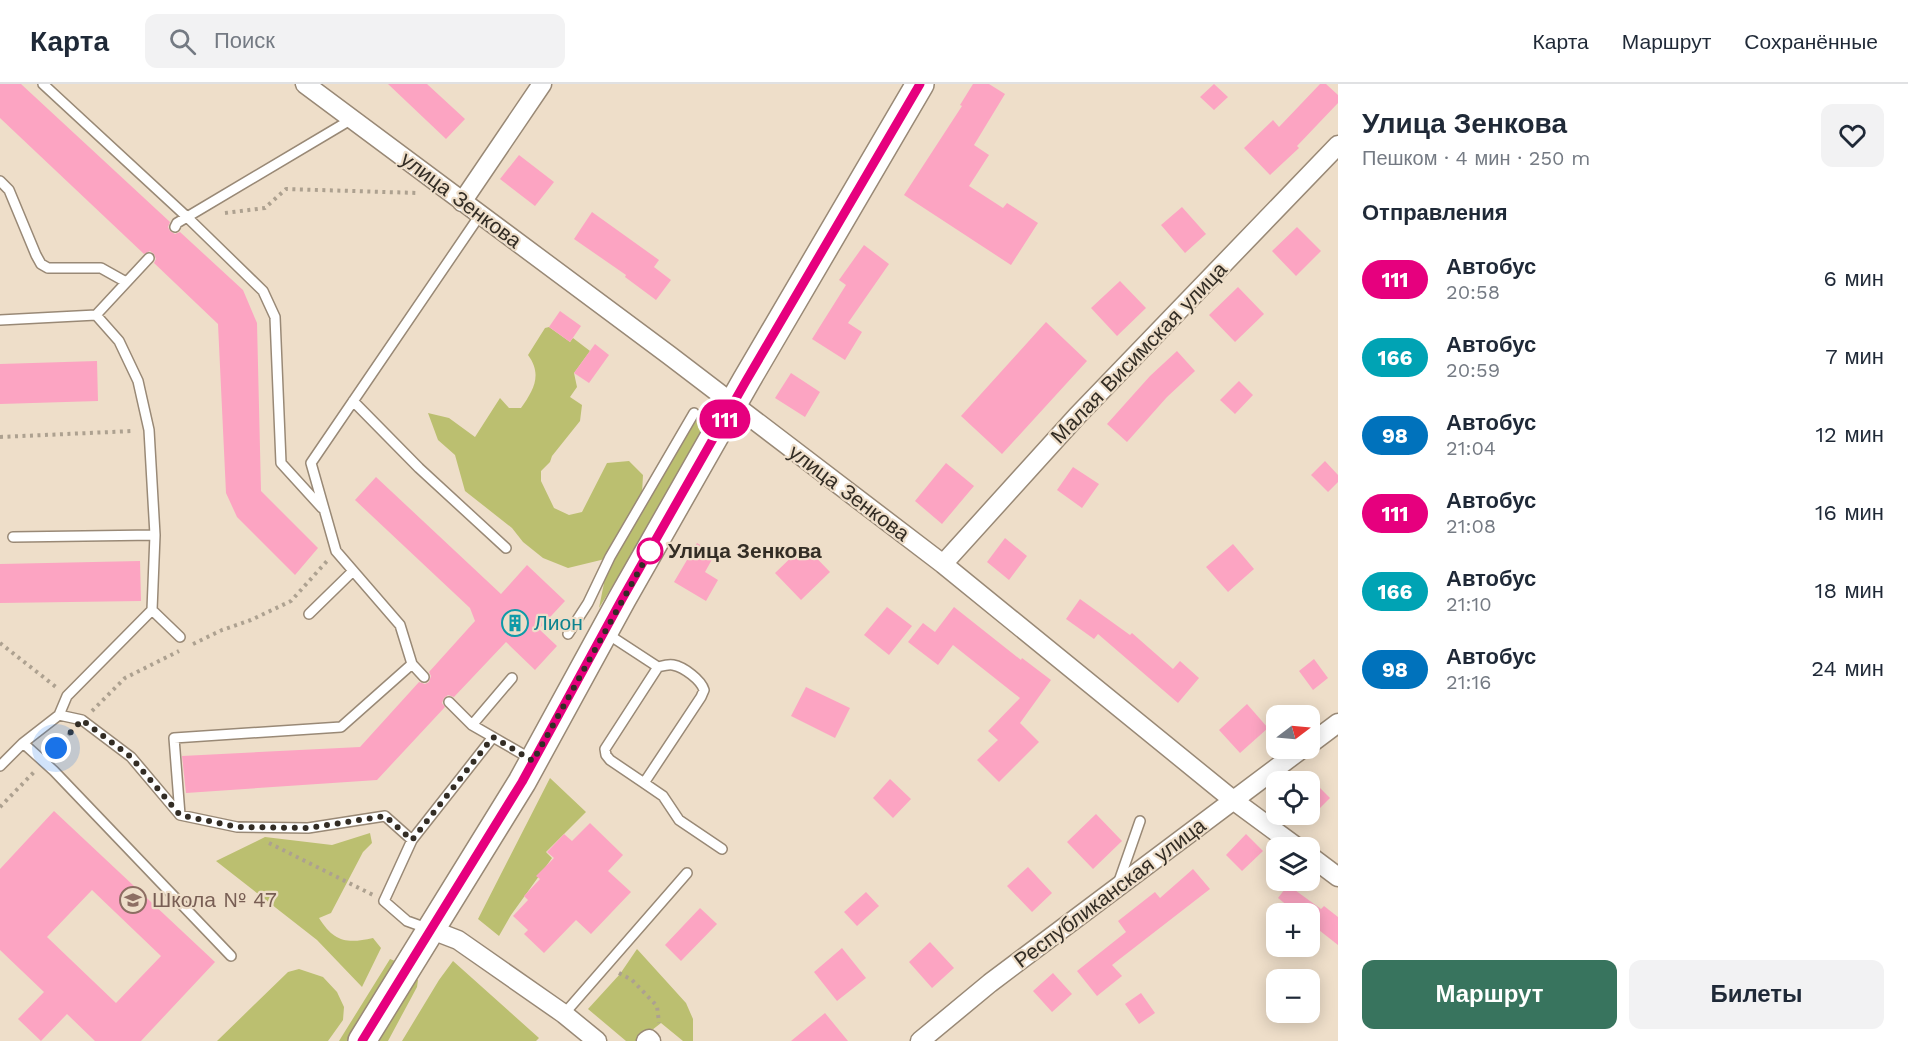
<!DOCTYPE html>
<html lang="ru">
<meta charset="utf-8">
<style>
:root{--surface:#fff;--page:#f2f2f3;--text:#1f2937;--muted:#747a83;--line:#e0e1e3;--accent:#38745e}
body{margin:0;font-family:"Work Sans",sans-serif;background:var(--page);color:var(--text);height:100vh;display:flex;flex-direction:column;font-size:22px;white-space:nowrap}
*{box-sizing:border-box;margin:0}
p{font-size:20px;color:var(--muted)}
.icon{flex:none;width:33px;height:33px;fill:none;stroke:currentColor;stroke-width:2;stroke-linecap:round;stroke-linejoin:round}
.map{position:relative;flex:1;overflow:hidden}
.details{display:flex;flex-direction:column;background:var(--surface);width:570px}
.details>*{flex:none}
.badge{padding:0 12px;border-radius:20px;font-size:21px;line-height:39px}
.needle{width:39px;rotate:74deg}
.tools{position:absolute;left:1266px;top:621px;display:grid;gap:12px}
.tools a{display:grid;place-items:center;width:54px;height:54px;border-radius:12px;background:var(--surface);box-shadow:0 3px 15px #0003;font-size:30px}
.you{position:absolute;width:30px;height:30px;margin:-15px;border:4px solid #fff;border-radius:50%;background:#1a73e8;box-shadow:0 0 0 9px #1a73e833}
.map>.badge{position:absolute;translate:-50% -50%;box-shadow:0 0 0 3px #fff}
h2{padding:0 24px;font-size:22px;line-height:54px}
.round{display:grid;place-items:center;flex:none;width:63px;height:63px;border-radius:12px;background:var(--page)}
.overview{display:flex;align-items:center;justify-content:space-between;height:102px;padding:0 24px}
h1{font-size:28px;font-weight:700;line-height:45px}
.cta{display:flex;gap:12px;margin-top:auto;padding:12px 24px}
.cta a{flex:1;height:69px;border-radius:12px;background:var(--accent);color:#fff;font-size:24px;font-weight:700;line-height:69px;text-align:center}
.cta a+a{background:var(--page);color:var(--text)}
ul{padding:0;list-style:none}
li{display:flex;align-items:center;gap:18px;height:78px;padding:0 24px}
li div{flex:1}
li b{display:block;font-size:22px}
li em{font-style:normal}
li .badge{min-width:66px;font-weight:700;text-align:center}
header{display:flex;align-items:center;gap:36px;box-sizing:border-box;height:84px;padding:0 30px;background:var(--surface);border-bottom:2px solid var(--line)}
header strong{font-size:28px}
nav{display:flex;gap:33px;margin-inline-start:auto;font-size:21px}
.search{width:420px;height:54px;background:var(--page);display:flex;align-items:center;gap:15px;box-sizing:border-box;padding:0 21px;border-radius:12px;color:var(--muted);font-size:22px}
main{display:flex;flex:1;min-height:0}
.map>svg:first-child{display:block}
</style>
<header>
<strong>Карта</strong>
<div class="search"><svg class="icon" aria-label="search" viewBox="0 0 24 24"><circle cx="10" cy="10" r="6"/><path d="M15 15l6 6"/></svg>Поиск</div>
<nav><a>Карта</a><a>Маршрут</a><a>Сохранённые</a></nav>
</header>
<main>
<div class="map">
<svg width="1338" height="957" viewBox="0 0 1338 957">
<rect width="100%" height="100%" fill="#eedec9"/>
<!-- green -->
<path fill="#bbbf70" d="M549,243L570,258L573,254L590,267L574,289L577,303L570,313L582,321L580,337L552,372L550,378L541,387V397L554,424L569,431L582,428L607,379L629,377L643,391L642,409L605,475L568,484L543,474L523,458L512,444L465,407L455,371L438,356L428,329L449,334L475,353L500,314L509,324H521C533,307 543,291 528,271L545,244Z
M694,329L711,341L599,524L606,489Z
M550,694L586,728L546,768L552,774L511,831L499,852L478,835Z
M370,749L372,759L363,768L331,829L319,834C334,858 347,860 373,854L381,864L362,903L317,856L216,777L265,753L332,761Z
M637,865L686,919L693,935V957H683L661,939L638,957H626L588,925L620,890Z
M390,875L395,877L349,957H339Z
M453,877L539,954L536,957H402L439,896Z
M299,885L323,893L337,908L344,923L343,936L328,957H217L288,888Z
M415,893L418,896L417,903L388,957H376Z"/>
<!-- building -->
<path fill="#fca4c2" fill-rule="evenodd" d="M0,0H21L170,138L168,143L170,147L175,150L180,148L243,206L257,239L261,407L318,464L295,491L237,433L226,409L218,240L154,179L156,175L154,170L150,167L144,170L0,34Z
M388,0H427L465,35L446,55Z
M973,0H989L1005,10L974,61L989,71L969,102L1003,124L1007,119L1038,139L1011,181L904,111L962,22L960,21Z
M1214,0L1228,13L1214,26L1200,13Z
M1320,0H1326L1338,11V19L1297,62L1299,64L1270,91L1244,64L1273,36L1279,43Z
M519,71L554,98L535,122L500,95Z
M1182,123L1206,150L1185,169L1161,141Z
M592,128L659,176L654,183L671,196L656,216L625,193L626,191L574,155Z
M1297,143L1321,167L1296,192L1272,167Z
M864,161L889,180L848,239L862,248L845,276L812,255L846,201L839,196Z
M1120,197L1146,224L1117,252L1091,224Z
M1238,203L1264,230L1235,258L1209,231Z
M560,227L581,242L570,258L549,243Z
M1046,238L1087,277L1002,370L961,332Z
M595,260L609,271L589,299L574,289Z
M1177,267L1195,287L1167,313L1127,358L1107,340L1150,292Z
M97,277L98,317L0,320V280Z
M791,289L820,308L805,333L775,314Z
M1239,297L1253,311L1235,330L1220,316Z
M1325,377L1338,391V398L1328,408L1311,391Z
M946,379L974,402L942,440L915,417Z
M1073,383L1099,400L1082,424L1057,406Z
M376,393L501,510L527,481L565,517L539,545L557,562L535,586L506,558L454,613L448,611L444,614L442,619L445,623L377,696L186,709L182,672L360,663L419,598L425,600L429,598L431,592L429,588L475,537L470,524L355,416Z
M1005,454L1027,472L1009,496L987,478Z
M697,459L715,470L705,488L718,496L706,517L674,498Z
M1233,460L1254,485L1228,508L1206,483Z
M804,461L830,488L801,516L775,489Z
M140,477L141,517L0,519V480Z
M1080,515L1130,551L1132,549L1173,585L1180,577L1199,594L1178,619L1098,550L1094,555L1066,535Z
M887,523L912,542L889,571L864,551Z
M954,523L1021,576L1022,574L1051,596L1020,639L1039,658L999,698L977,676L998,656L988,647L1020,614L953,561L938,581L908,558L923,539L935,548Z
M1314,575L1328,594L1313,606L1299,587Z
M806,603L850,624L835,654L791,632Z
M1247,620L1268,644L1240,669L1219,646Z
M1310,694L1330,714L1310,734Z
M890,695L911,715L893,734L873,714Z
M54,727L215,878L141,957H95L67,930L41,957L18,935L44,908L0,866V785ZM92,806L161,872L116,919L47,853Z
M1096,730L1122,757L1093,785L1067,758Z
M590,739L623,771L608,787L631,808L591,850L576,836L544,869L524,850L528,846L513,832L528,816L524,812L540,795L536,792L554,774L547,768L564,750L572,757Z
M1246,750L1263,767L1242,787L1226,771Z
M1028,783L1052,809L1032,828L1007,802Z
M1193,785L1210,805L1112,881L1122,892L1097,912L1077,887L1126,848L1118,837L1155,808L1160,814Z
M1288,801L1321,825L1324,822L1338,833V861L1310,839V830H1298L1278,814Z
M866,808L879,822L857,842L844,828Z
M700,824L717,840L681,877L665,861Z
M930,858L954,884L932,904L909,878Z
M842,864L866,894L837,917L814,888Z
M1053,889L1072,910L1052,928L1033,907Z
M1141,909L1155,929L1139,940L1125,920Z
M825,929L848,957H791Z"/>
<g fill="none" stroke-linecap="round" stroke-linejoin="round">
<defs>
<path id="lane" d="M43,0L187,133L263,207L275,233L281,379L322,424
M0,97L9,106L36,171L41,180L48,184H101L126,198
M175,143L177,139L352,35
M0,236L96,231L149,174
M353,317L419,384L506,464
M13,453L155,451
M152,526L180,553
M309,530L353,487
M606,549L658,583C662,582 668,580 673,581C684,583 701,596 704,606L701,613L644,699L610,676L606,671L605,665L658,583
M568,550L588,519L610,473L694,329
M424,593L412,580L400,541L336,467L311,379L480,131
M449,618L472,641L531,675
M59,631L82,636L131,673L180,731L237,743L308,744L385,732L412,756L384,817L407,837L429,845
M472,641L512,594
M23,659L54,687L231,872
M0,682L23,659L59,631L67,612L152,526L155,451L149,346L138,297L119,257L96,231
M644,699L663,712L679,736L722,765
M180,731L174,654L341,643L412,580
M412,756L493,653
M1118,800L1140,737
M564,930L687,789"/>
<path id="street" d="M305,0L669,271L943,480L1233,716L1298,764
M462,118L542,0
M943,480L1077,332L1338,61
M1310,660L1338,639
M1310,772L1338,793
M432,846L458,856L564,930L597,957
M646,957L649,955L651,957
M920,957L990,899L1303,664"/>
<path id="secondary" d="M362,957L522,698L622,515L746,297L920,0"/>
</defs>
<!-- lane casing -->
<use href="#lane" stroke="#998976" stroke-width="12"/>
<!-- street casing -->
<use href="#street" stroke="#998976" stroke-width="21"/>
<!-- secondary casing -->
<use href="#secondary" stroke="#998976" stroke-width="30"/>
<!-- path -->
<path stroke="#ada190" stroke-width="4" stroke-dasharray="3 4.5" stroke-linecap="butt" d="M225,129L265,124L286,105L418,109
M0,353L133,347
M0,559L56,603
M193,560L222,546L251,536L291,517L327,477
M92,627L125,594L179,567
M53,668L70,649
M0,723L35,687
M269,759L373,811
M619,889L632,896L657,922L659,939"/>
<!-- lane -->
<use href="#lane" stroke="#fff" stroke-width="9"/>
<!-- street -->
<use href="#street" stroke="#fff" stroke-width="18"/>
<!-- secondary -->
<use href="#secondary" stroke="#fff" stroke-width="27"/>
</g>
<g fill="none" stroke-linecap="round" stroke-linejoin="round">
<defs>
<path id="line" d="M362,957L522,698L622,515L746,297L920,0"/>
</defs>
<!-- line casing -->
<use href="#line" stroke="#fff" stroke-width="14"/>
<!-- line -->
<use href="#line" stroke="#e6007e" stroke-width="9"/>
<!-- walk -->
<path stroke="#332d25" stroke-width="6" stroke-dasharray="0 10.8" d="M56,664L82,636L131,673L180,731L237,743L308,744L385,732L412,756L493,653L533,677L650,467"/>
</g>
<!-- icons -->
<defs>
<symbol id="building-ring" viewBox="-11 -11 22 22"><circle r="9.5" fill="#eedec9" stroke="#0f9aa8" stroke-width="1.5"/><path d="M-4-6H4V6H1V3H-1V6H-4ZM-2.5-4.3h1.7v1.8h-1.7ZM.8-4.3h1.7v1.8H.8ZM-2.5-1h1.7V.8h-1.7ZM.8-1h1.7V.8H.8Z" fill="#0f9aa8"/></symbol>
<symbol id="school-ring" viewBox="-11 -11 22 22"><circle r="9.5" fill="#eedec9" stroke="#8d6e63" stroke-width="1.5"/><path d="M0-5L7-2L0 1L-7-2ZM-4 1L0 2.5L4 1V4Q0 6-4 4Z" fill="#8d6e63"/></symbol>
</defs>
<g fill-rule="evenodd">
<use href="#building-ring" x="500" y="524" width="30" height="30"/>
<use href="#school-ring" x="118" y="801" width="30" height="30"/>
</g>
<!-- markers -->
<circle fill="#fff" stroke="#e6007e" stroke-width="3" cx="650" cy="467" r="12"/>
<g text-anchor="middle" stroke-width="4.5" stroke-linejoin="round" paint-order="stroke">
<!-- street labels -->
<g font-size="21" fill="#332d25" stroke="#eedec9">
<text transform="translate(461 116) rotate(37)" y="7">улица Зенкова</text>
<text transform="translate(1139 269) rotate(-46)" y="7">Малая Висимская улица</text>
<text transform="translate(849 409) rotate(37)" y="7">улица Зенкова</text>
<text transform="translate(1110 809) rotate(-37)" y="7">Республиканская улица</text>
</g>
<!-- stop labels -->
<g font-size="21" font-weight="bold" fill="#332d25" stroke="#eedec9" text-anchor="start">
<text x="668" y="474">Улица Зенкова</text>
</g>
<!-- culture labels -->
<g font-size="21" fill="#0d838f" stroke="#eedec9" text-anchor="start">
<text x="534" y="546">Лион</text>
</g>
<!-- education labels -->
<g font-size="21" fill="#785e54" stroke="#eedec9" text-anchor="start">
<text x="152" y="823">Школа № 47</text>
</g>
</g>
</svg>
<div class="tools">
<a><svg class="needle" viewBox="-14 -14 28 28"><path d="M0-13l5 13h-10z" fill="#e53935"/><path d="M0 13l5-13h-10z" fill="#747a83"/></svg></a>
<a><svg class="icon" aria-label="locate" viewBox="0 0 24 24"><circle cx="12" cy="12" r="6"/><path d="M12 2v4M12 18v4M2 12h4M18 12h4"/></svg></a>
<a><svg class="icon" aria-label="layers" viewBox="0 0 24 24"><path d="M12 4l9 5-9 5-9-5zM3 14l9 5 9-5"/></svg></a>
<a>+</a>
<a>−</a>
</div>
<div class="you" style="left:56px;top:664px"></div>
<b class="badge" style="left:725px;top:335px;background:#e6007e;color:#fff">111</b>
</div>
<section class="details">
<div class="overview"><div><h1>Улица Зенкова</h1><p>Пешком · 4 мин · 250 m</p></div><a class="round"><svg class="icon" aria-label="heart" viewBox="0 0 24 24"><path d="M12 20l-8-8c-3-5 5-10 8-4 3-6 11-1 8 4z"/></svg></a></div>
<h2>Отправления</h2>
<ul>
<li><span class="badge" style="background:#e6007e;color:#fff">111</span><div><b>Автобус</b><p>20:58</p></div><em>6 мин</em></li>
<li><span class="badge" style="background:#00a3b4;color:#fff">166</span><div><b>Автобус</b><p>20:59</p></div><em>7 мин</em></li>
<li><span class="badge" style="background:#0072bc;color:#fff">98</span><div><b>Автобус</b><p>21:04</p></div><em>12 мин</em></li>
<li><span class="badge" style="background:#e6007e;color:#fff">111</span><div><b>Автобус</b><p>21:08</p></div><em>16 мин</em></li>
<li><span class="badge" style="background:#00a3b4;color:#fff">166</span><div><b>Автобус</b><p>21:10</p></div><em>18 мин</em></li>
<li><span class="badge" style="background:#0072bc;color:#fff">98</span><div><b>Автобус</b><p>21:16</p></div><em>24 мин</em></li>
</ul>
<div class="cta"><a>Маршрут</a><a>Билеты</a></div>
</section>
</main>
